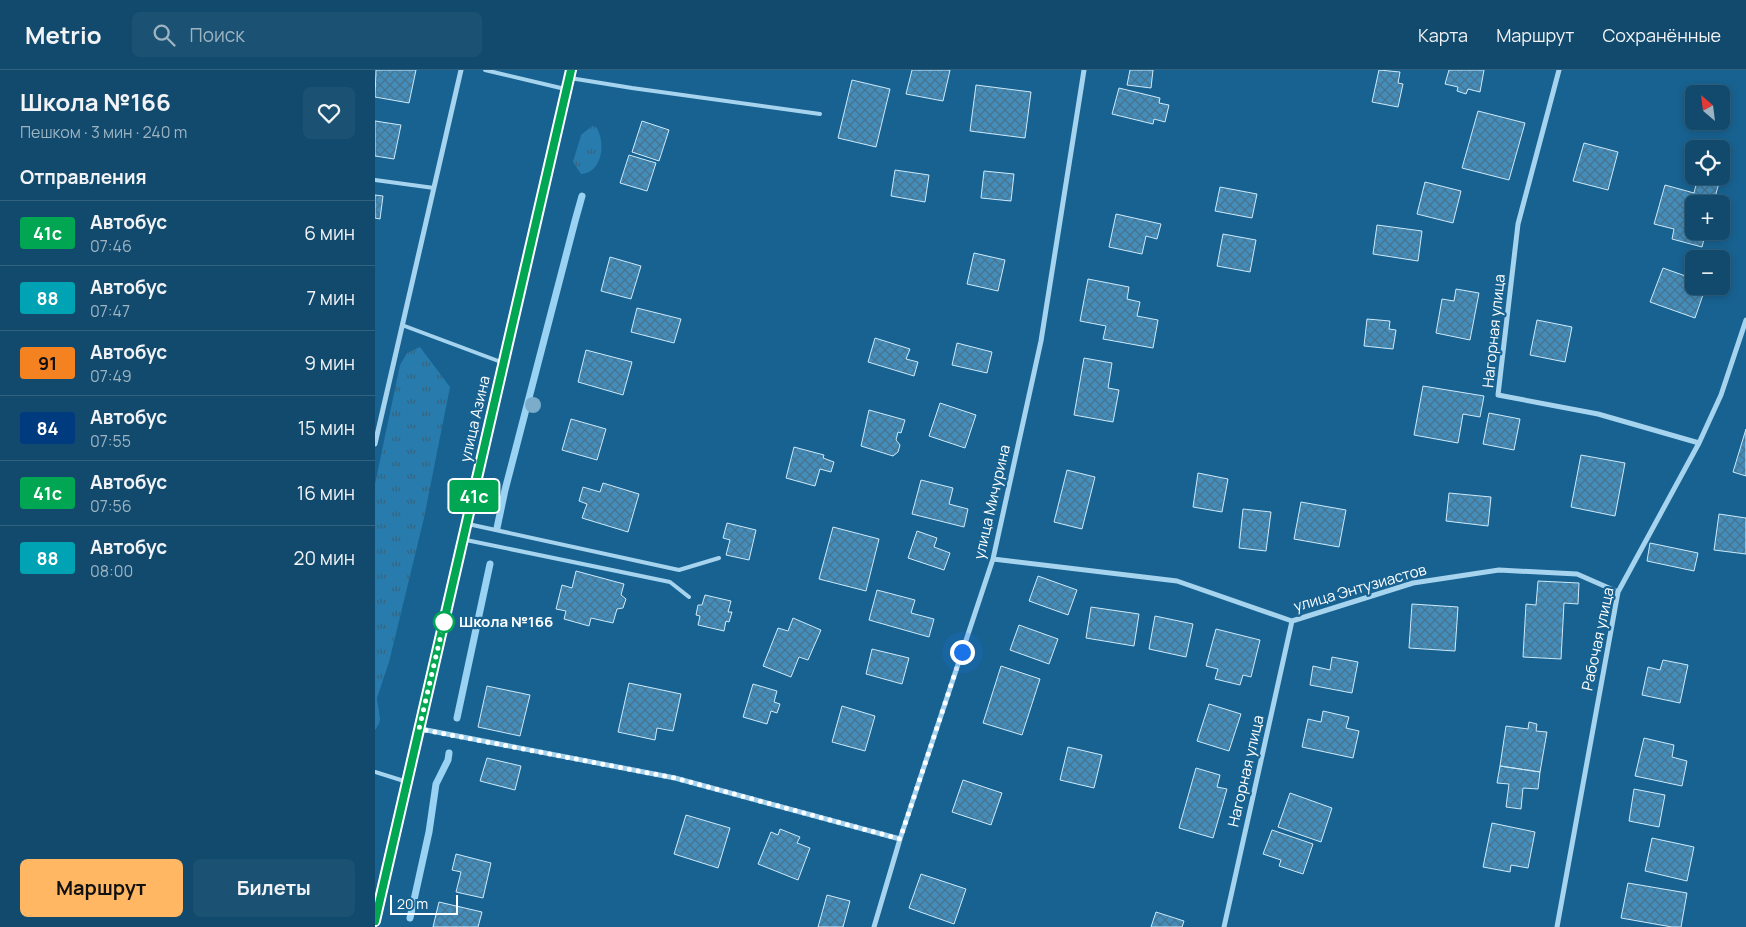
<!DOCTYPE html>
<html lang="ru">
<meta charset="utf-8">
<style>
:root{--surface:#124a6d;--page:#1b5172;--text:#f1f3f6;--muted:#9cb3c2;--line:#316280;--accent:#ffb764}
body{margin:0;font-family:Manrope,sans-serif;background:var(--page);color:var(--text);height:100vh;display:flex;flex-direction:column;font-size:19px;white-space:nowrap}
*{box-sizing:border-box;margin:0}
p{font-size:16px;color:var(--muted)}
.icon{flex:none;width:28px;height:28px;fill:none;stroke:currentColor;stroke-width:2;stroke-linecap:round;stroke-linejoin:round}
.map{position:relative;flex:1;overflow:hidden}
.drawer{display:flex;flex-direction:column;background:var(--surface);width:375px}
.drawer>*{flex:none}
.badge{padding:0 10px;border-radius:4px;font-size:18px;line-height:32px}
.needle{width:32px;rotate:332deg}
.buttons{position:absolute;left:1310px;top:15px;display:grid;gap:10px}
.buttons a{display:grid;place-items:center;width:45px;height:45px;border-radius:8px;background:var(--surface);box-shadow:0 2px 8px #0003,0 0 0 1px var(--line);font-size:25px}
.scale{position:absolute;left:15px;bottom:12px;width:68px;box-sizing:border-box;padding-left:5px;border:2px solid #fff;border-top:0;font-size:14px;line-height:18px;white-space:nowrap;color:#fff;-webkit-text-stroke:4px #186291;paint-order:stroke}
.you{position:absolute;width:25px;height:25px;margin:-12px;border:4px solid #fff;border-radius:50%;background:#1a73e8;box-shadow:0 0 0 8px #1a73e833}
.map>.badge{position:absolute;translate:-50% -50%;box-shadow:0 0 0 2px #fff}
h2{padding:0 20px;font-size:19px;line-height:45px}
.round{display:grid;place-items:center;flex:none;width:52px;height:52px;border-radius:8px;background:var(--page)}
.overview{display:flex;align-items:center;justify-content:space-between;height:85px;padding:0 20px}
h1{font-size:24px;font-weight:700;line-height:38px}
.cta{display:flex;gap:10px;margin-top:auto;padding:10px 20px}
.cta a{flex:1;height:58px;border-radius:8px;background:var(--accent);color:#111;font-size:20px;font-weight:700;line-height:58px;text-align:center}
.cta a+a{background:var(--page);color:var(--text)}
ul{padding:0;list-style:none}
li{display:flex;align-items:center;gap:15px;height:65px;padding:0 20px;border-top:1px solid var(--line)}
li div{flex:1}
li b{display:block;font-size:19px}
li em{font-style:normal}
li .badge{min-width:55px;font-weight:700;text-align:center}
header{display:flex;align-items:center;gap:30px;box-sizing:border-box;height:70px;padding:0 25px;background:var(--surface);border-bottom:1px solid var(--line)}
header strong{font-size:24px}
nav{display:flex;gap:28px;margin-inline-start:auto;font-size:18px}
.search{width:350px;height:45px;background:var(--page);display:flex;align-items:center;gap:12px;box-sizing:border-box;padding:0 18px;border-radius:8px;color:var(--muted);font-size:19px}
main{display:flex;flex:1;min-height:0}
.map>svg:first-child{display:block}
</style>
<header>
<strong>Metrio</strong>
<div class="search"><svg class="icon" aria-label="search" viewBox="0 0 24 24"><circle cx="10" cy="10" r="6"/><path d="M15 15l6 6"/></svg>Поиск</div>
<nav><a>Карта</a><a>Маршрут</a><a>Сохранённые</a></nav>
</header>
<main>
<section class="drawer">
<div class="overview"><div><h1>Школа №166</h1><p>Пешком · 3 мин · 240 m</p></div><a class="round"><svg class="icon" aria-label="heart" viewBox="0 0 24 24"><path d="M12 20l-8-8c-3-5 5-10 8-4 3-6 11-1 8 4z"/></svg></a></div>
<h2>Отправления</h2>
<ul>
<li><span class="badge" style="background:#00a651;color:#fff">41с</span><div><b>Автобус</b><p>07:46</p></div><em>6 мин</em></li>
<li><span class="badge" style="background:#00a3b4;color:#fff">88</span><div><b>Автобус</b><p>07:47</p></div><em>7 мин</em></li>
<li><span class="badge" style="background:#f58220;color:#111">91</span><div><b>Автобус</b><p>07:49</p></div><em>9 мин</em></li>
<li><span class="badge" style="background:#003b80;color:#fff">84</span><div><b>Автобус</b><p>07:55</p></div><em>15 мин</em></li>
<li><span class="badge" style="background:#00a651;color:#fff">41с</span><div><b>Автобус</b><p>07:56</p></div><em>16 мин</em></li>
<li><span class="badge" style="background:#00a3b4;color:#fff">88</span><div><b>Автобус</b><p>08:00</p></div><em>20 мин</em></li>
</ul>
<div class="cta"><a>Маршрут</a><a>Билеты</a></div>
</section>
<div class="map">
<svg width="1371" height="857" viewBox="0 0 1371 857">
<defs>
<pattern id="grass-tufts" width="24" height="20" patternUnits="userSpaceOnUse" patternTransform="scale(1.25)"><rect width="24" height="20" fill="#277bad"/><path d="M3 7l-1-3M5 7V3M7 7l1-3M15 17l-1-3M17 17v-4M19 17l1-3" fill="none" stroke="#3a647c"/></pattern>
<pattern id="building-cross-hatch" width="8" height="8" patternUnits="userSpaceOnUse" patternTransform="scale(1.25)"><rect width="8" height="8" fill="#448dba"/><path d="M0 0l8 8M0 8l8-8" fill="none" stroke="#47738e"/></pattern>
</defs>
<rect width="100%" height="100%" fill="#186291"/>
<!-- grass -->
<path fill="url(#grass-tufts)" d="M217,56L221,57C231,71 228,103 206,104L198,92L206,65Z
M45,277L75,317L49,448L14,592L2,628L5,649L4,654L0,660V414L25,295L32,283Z"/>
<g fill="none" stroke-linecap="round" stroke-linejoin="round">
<!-- stream -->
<path stroke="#99d2f2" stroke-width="7" d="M122,458L130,420L200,151L207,126
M82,648L115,494
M35,848L54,762L61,714L73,690L74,683"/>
</g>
<!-- building -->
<path fill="url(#building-cross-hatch)" stroke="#cceafb" d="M1,0H41L34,33L0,27Z
M537,0H575L568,31L531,24Z
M755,0H778L776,18L752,15Z
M1004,0L1025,2L1023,13L1028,14L1023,37L997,32Z
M1074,0H1109L1105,22L1093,19L1091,24L1082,21L1083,17L1070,14Z
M477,10L515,19L501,77L463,68Z
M601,15L656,22L650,68L595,61Z
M744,18L785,28L784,33L794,35L790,52L779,49L778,54L737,44Z
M1103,41L1150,53L1134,110L1087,98Z
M0,51L26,55L19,89L0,86Z
M267,51L294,60L284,91L257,82Z
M1209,73L1243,82L1233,120L1198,111Z
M254,85L281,93L272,121L245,113Z
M520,100L554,105L550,132L516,126Z
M609,101L639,104L636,131L606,128Z
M1323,107L1344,113L1338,134H1319V161H1331L1327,177L1297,169L1299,159L1279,154L1290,115L1319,123Z
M1050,112L1086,121L1078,153L1042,144Z
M845,117L882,124L877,148L840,141Z
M0,125L8,126L5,149L0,148Z
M741,144L786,154L782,169L771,166L767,184L734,177Z
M1002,155L1047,161L1043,191L998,184Z
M848,164L881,170L875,202L842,196Z
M599,183L630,190L623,221L592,214Z
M235,187L266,196L256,229L226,221Z
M1288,198L1319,209V216H1331L1320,248L1275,232Z
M713,209L754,217L752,229L765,232L762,246L783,250L778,278L728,269L731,256L705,251Z
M1081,219L1104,223L1095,270L1061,263L1067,229L1079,231Z
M262,238L306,249L299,273L256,262Z
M992,249L1015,251L1014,259L1021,260L1018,279L989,276Z
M1162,250L1197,257L1190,292L1155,285Z
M500,268L535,279L531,289L543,292L539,306L493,292Z
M582,273L617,282L612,303L577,295Z
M211,280L257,292L248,325L203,312Z
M709,288L737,293L733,318L744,320L738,352L699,345Z
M1048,316L1109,326L1105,347L1088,344L1083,373L1039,365Z
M565,333L601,345L590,378L554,366Z
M494,340L530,350L526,363L523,362L521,370L525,375L523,382L518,386L486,376Z
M1114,343L1145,349L1139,380L1108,374Z
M196,349L231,359L222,390L187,380Z
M1371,359V406L1358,402Z
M419,377L449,385L448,388L459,392L456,402L445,399L440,416L411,408Z
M1206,385L1250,393L1240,446L1196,437Z
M692,400L720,407L707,459L679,452Z
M823,403L853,409L847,442L818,437Z
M546,410L578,418L574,434L593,439L589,457L537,444Z
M228,413L264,424L253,462L207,448L212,434L204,431L208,417L225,422Z
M1074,423L1116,427L1113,456L1071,451Z
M926,432L971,440L964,477L919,469Z
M868,439L896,442L891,481L864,478Z
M1344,444L1371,448V484L1339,480Z
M352,453L381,460L374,490L351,485L355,470L348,468Z
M458,457L504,469L491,521L444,509Z
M542,461L562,468L559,477L575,483L569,500L533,488Z
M1275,473L1323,483L1319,501L1272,491Z
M201,501L249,514L246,525L251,529L248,538L242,539L238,553L216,548L214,556L189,549L191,541L181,539L187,515L197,518Z
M663,506L702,520L693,545L654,531Z
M1163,511L1204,513L1203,534L1189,533L1186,589L1148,587L1151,534L1161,535Z
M502,520L540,530L536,543L559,549L554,567L494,550Z
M330,525L356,531L353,542H357L354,552L351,551L349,561L323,555L325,546L321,545L323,535H327Z
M1037,534L1083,537L1080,581L1034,578Z
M716,537L764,544L759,576L711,568Z
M780,546L818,554L811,587L774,579Z
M418,548L446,560L433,590L424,587L416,607L388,596L403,558L413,561Z
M644,555L683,569L674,594L635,580Z
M841,559L885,570L876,607L868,605L865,615L840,609L843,599L831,596Z
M497,579L534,588L527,614L491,604Z
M957,587L983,592L977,623L935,615L938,596L955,600Z
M1288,590L1313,595L1305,633L1267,625L1273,597L1285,600Z
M626,596L665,609L647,665L608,653Z
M254,613L306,624L298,661L282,658L280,670L243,662Z
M378,614L402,621L399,632L405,634L402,643L396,641L392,654L368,647Z
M112,616L155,625L145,666L103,657Z
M834,634L866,644L854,681L822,671Z
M467,636L500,646L490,681L457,672Z
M948,641L974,647L971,658L984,661L978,688L927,677L933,649L946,652Z
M1154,652L1162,654L1161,661L1172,662L1165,702L1125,696L1131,656L1153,659Z
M1269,668L1299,675L1297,687L1312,691L1307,716L1260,706Z
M693,677L727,685L719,718L685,710Z
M112,688L146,696L140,720L105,711Z
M1125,696L1165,702L1163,719L1148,718L1146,739L1131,737L1134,714L1122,713Z
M821,698L845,705L842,717L852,719L838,768L804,758Z
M588,710L627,723L616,755L577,742Z
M1259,719L1290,725L1284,757L1254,751Z
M915,723L957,738L946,772L903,757Z
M311,745L355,758L343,798L299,784Z
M1117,753L1160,762L1153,798L1136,795L1135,802L1108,797Z
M405,759L425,767L422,773L435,778L423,810L383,794L396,762L403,765Z
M897,760L938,774L928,804L904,796L906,790L888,784Z
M1277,768L1319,777L1312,811L1270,801Z
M81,784L116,793L108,828L81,822L86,802L77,800Z
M546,804L591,819L579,854L534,838Z
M1253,813L1312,823L1306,857H1297L1246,848Z
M452,825L475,831L468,857H443Z
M64,832L107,842L103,857H58Z
M781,842L809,851L807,857H776Z"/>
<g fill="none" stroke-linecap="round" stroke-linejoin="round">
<!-- service -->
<path stroke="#a6d4ef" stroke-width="4" d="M110,0L190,19
M195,8L257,18L445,44
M0,110L59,118
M27,255L126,292
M93,454L304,500L344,488
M91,470L295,512L314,527
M0,702L29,711"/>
<!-- minor -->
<path stroke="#a6d4ef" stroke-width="5" d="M1184,0L1143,154L1123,325L1223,344L1324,373
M0,374L86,0
M618,489L802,511L917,551L1038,513L1124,500L1202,504L1243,522
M46,659L300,708L525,769
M499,857L525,769L618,489L666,271L709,0
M849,857L917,551
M1182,857L1243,522L1324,373L1346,325L1371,250"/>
<!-- primary -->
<path stroke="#eef8ff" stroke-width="12" d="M0,851L196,0"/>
</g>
<!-- trees -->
<circle fill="#7badcb" cx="158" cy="335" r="8"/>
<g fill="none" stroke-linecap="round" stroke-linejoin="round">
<defs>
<path id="line" d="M0,851L196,0"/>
</defs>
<!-- line casing -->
<use href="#line" stroke="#fff" stroke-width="11"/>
<!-- line -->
<use href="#line" stroke="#00a651" stroke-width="8"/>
<!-- walk -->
<path stroke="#fff" stroke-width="5" stroke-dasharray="0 9" d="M69,552L44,659L300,708L525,769L587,582"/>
</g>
<!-- markers -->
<circle fill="#fff" stroke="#00a651" stroke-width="2.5" cx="69" cy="552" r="10"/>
<g text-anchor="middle" stroke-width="4.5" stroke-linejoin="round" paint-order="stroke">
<!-- street labels -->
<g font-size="15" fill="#fff" stroke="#186291">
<text transform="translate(1119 261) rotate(-84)" y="5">Нагорная улица</text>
<text transform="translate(100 349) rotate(-77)" y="5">улица Азина</text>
<text transform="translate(617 432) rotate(-77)" y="5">улица Мичурина</text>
<text transform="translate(985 518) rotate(-16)" y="5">улица Энтузиастов</text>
<text transform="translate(1223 569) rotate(-78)" y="5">Рабочая улица</text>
<text transform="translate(871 701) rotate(-77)" y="5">Нагорная улица</text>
</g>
<!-- stop labels -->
<g font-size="15" font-weight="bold" fill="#fff" stroke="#186291" text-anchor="start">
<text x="84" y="557">Школа №166</text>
</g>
</g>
</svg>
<div class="buttons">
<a><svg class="needle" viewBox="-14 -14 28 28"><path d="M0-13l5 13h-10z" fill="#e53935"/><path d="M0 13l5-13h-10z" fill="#9cb3c2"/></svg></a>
<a><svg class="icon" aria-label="locate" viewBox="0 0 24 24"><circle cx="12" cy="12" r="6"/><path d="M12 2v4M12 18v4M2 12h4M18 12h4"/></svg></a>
<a>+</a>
<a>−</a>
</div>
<div class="scale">20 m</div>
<div class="you" style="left:587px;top:582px"></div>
<b class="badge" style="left:99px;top:426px;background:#00a651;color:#fff">41с</b>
</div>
</main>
